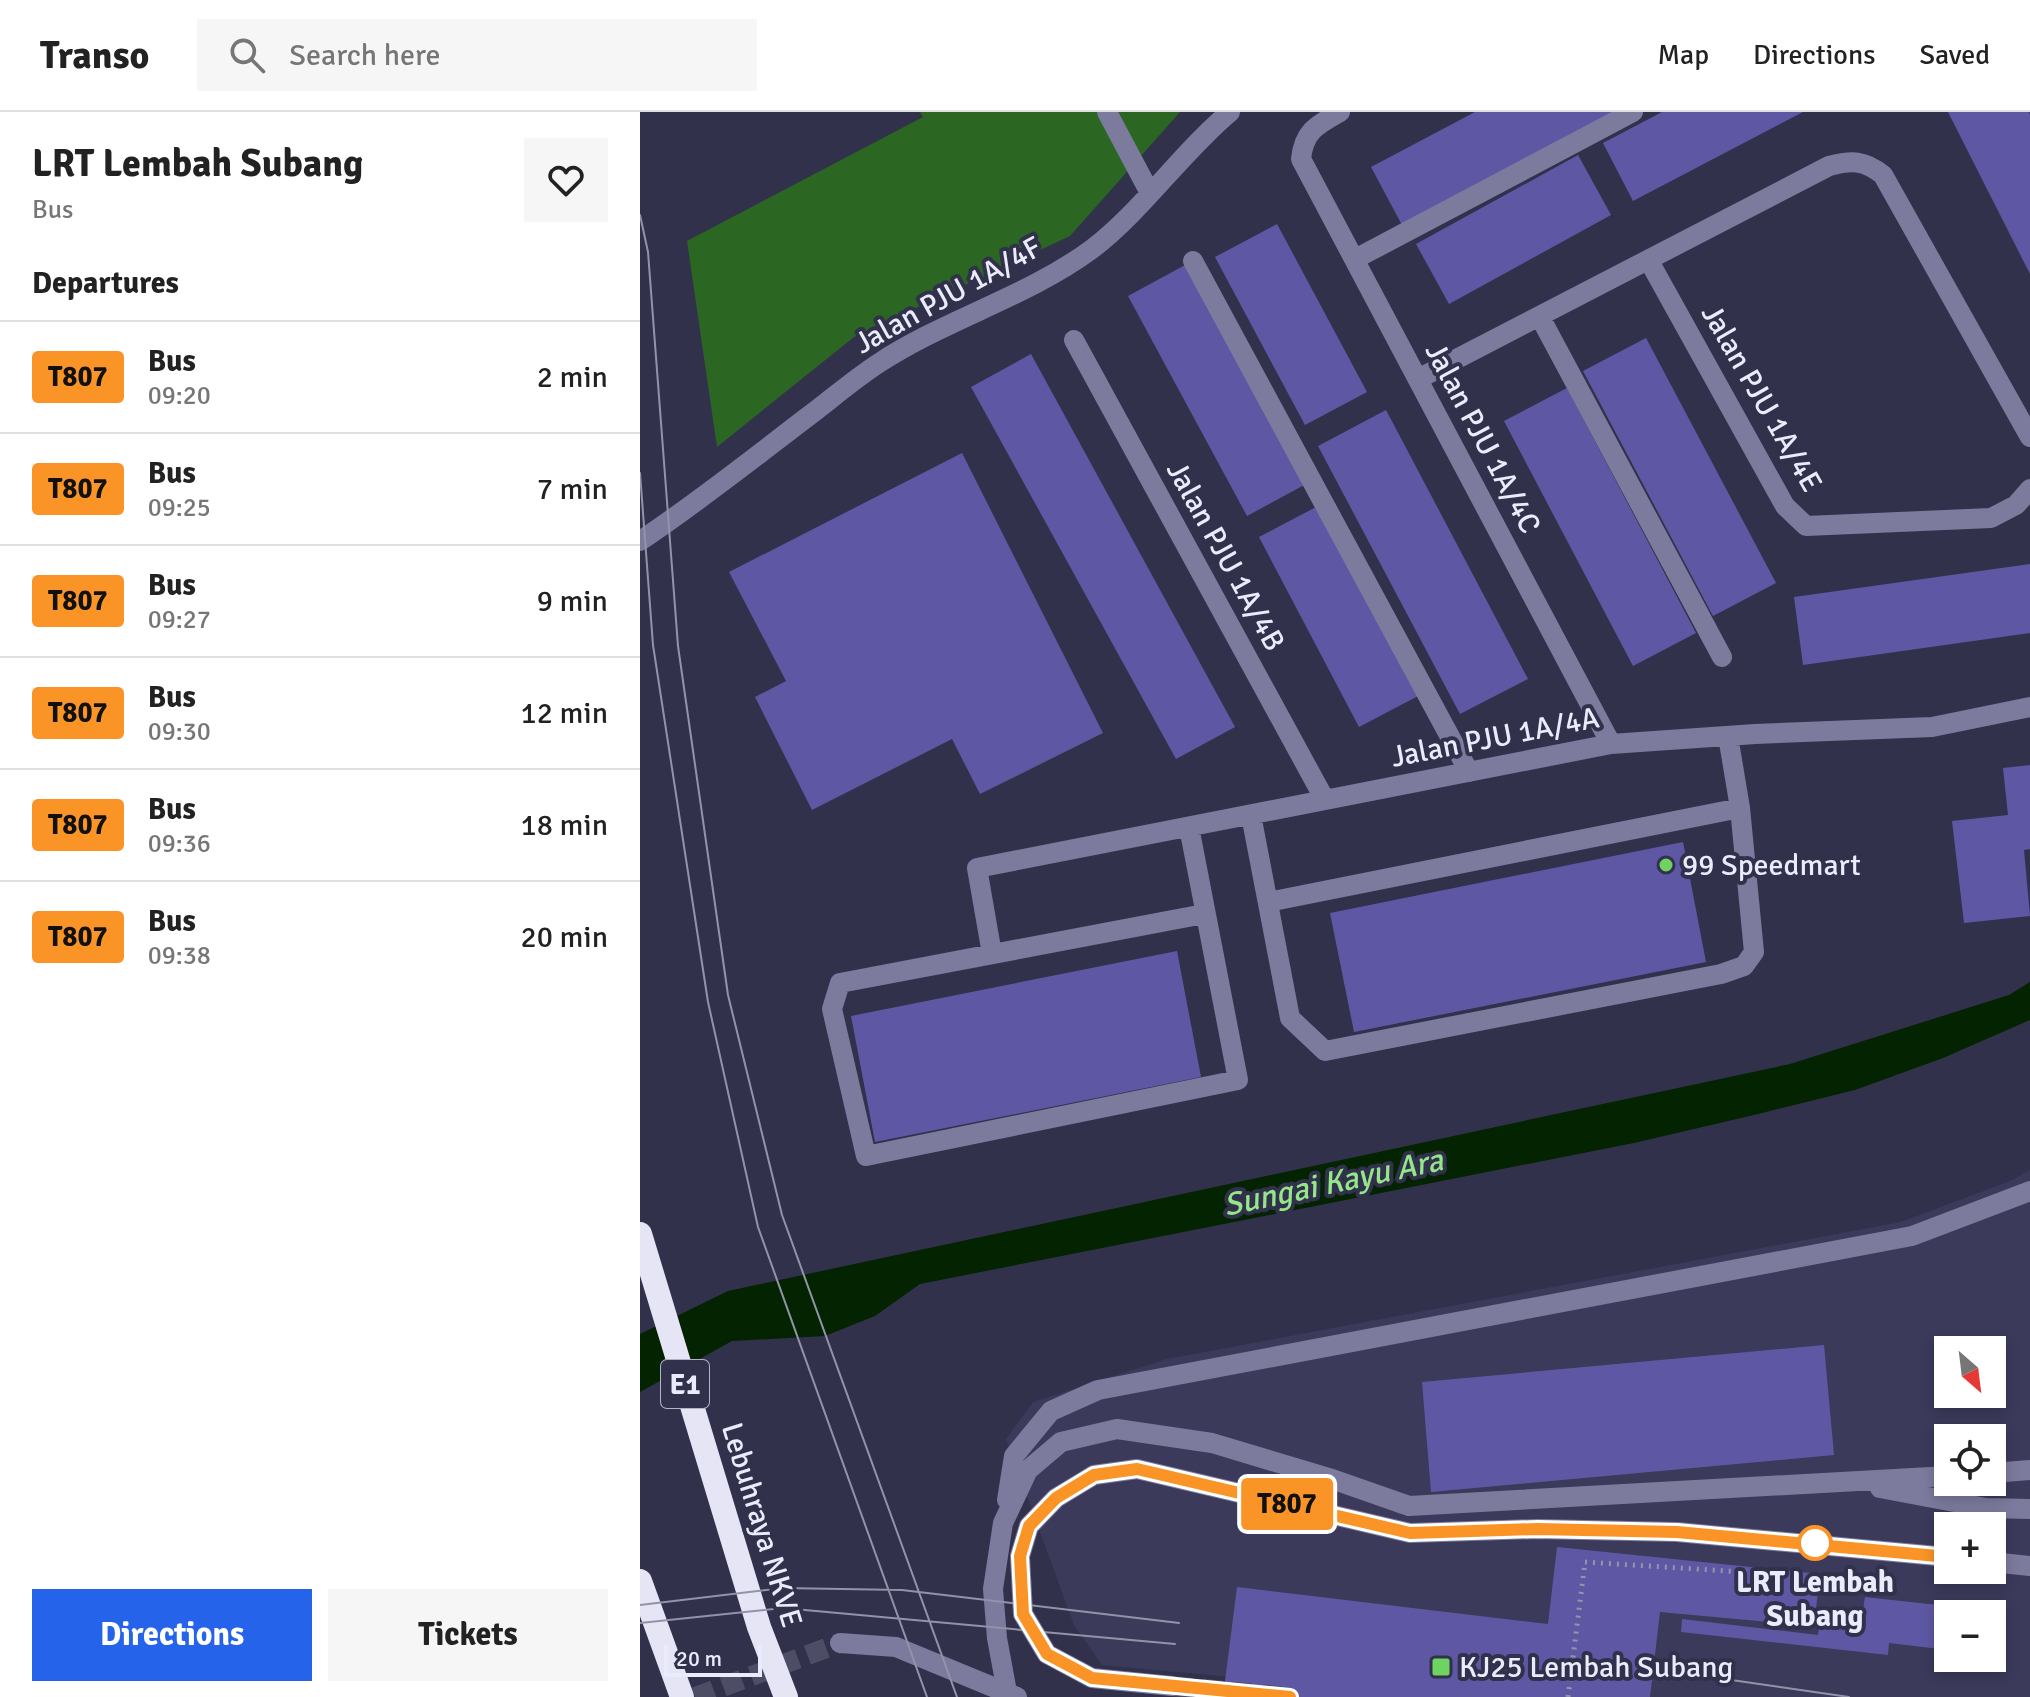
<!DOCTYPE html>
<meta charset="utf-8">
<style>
:root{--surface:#fff;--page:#f6f6f6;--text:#222;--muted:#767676;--line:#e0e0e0;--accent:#2563eb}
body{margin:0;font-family:Signika,sans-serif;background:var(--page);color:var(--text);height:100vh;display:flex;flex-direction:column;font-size:30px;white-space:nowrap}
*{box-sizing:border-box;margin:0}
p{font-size:26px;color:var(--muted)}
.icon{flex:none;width:44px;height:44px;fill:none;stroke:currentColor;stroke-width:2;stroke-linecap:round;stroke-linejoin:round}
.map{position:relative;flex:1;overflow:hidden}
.side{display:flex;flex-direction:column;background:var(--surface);width:640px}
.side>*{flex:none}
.badge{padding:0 16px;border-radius:6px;font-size:28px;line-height:52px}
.needle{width:52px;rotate:152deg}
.tools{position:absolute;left:1294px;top:1224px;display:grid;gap:16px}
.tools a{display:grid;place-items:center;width:72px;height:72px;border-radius:0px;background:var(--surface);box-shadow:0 4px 12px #0003;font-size:40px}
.scale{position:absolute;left:24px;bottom:20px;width:98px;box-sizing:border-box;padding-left:8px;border:4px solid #eaebfc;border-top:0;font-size:22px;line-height:28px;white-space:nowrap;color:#eaebfc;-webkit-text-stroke:6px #32314c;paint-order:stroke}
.map>.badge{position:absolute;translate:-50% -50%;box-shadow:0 0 0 4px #fff}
h2{padding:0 32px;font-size:30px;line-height:72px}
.round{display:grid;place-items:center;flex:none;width:84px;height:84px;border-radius:0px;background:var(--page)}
.overview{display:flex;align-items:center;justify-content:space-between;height:136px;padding:0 32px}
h1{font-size:38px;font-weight:700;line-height:60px}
.cta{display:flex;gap:16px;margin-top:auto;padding:16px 32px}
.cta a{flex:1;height:92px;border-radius:0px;background:var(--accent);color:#fff;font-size:32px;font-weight:700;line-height:92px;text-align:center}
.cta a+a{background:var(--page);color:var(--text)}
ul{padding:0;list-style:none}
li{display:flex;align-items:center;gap:24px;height:112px;padding:0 32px;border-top:2px solid var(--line)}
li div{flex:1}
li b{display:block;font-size:30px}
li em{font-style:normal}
li .badge{min-width:88px;font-weight:700;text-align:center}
header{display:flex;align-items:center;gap:48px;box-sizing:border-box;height:112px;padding:0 40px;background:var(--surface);border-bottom:2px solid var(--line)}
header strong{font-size:38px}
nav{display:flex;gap:44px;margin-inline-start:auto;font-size:28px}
.search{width:560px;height:72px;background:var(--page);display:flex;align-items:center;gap:20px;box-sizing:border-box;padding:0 28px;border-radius:0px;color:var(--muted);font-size:30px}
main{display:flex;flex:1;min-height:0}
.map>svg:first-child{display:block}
</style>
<header>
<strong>Transo</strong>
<div class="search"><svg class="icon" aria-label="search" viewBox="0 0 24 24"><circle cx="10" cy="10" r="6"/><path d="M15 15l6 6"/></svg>Search here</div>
<nav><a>Map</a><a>Directions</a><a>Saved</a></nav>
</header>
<main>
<section class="side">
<div class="overview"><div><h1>LRT Lembah Subang</h1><p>Bus</p></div><a class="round"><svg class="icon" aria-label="heart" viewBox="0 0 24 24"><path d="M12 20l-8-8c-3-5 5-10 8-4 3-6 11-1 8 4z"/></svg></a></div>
<h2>Departures</h2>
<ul>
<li><span class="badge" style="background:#fa9426;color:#111">T807</span><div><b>Bus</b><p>09:20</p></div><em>2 min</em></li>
<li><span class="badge" style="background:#fa9426;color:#111">T807</span><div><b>Bus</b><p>09:25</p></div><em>7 min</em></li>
<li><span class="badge" style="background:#fa9426;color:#111">T807</span><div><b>Bus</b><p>09:27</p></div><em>9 min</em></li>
<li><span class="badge" style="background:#fa9426;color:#111">T807</span><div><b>Bus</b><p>09:30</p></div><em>12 min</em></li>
<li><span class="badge" style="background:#fa9426;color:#111">T807</span><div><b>Bus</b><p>09:36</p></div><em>18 min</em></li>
<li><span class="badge" style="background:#fa9426;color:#111">T807</span><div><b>Bus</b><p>09:38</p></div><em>20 min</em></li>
</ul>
<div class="cta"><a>Directions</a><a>Tickets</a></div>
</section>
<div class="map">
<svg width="1390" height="1585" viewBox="0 0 1390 1585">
<rect width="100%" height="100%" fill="#32314c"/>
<!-- built -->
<path fill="#3b3a5b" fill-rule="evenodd" d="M1390,1058V1585H807L462,1553L434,1513L366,1327L393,1290L527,1247L1261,1110L1370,1069ZM1308,1238H1352V1282H1308ZM1308,1326H1352V1370H1308ZM1308,1414H1352V1458H1308ZM1308,1502H1352V1546H1308Z"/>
<!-- green -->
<path fill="#2b6623" d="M280,0H540L430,124L214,225L77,335L47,129L283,5Z"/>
<!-- water -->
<path fill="#042301" d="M1390,870V908L1303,946L1215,978L1114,1003L994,1031L280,1172L235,1204L185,1224L92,1229L0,1280V1222L88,1179L1150,952L1369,883Z"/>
<!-- building -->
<path fill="#5e58a4" d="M835,0H975L762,113L731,55Z
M1022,0H1163L993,89L963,31Z
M1308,0H1389L1390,3V162Z
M938,43L971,103L809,192L776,132Z
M637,112L727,280L665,313L575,145Z
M547,152L666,372L607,404L488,184Z
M1006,226L1136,471L1073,504L943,259Z
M391,242L595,615L536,647L331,275Z
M927,276L1056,521L993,554L864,309Z
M746,298L888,567L820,602L678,334Z
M322,341L463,621L340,682L312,627L172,698L115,585L146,569L89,460Z
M678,394L778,584L719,615L619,425Z
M1390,452V521L1163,553L1154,485Z
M1390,653V737L1384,738L1390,804L1324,811L1312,709L1368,703L1363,656Z
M1043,730L1066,850L714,920L690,801Z
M537,839L561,965L235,1030L211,904Z
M1184,1233L1194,1343L791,1380L782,1270Z
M917,1435L1180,1462L1174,1514L1020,1500L1010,1585H583L597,1475L908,1512Z
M1225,1485L1316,1495L1315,1502H1308V1538L1249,1531L1248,1543L1041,1520L1042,1507L1178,1523L1180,1506L1221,1511Z"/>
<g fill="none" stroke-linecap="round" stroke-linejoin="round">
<!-- minor-tunnel -->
<path stroke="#4e4d66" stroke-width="20" stroke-dasharray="20 10" stroke-linecap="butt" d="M532,1574L649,1585
M55,1585L200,1531"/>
<!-- path -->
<path stroke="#9494aa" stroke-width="5" stroke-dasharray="2 6" stroke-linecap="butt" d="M945,1450L1119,1461"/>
<!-- minor -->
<path stroke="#7c7b9e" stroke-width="20" d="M467,0L510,81
M700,0C677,13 664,19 661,47L971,632
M715,147L993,0
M553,149L829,660
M1009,149L1145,394L1166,414L1351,406L1376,393L1390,377
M900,205L1082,545
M434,228L685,688
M778,267L1189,54C1212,48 1224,48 1243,63L1390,325
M0,429C57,391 111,348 166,306C190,288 213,268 239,251C306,207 387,185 452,137C502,99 541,41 590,0
M611,703L650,906L685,939L1081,862L1104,854L1114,840L1100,696L1088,624
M549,715L598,968L226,1044L192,897L200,871L564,802
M628,790L1100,696
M352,842L337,756L971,632L1115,622L1292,615L1390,595
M1352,1361L1390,1358
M1240,1376L1346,1396L1390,1397
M367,1388L374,1344L411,1299L458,1278L1272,1124L1390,1079
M1352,1450L1390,1454
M200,1531L256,1535L377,1585
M532,1574L452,1566L407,1542L383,1502L380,1444L389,1414L416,1386L454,1363L497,1357L770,1421L897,1417L1037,1420L1308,1445
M367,1580L357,1526L353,1477L363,1411L388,1358L421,1330L477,1317L572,1331L689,1366L769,1394L1308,1364"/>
<!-- highway -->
<path stroke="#e5e5f6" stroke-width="24" d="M0,1122L119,1515L146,1585
M0,1469L42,1585"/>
<!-- tram -->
<path stroke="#9293a8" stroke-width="2" d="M0,103L8,140L38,534L88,883L142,1103L317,1585
M0,361L13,533L68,890L118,1115L287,1585
M0,1493L142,1476L262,1478L539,1511
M0,1511L143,1496L535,1532
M1029,1559L1209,1585"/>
<!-- path-bridge -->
<path stroke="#9494aa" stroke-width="5" stroke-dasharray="2 6" stroke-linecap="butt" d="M928,1585L945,1450"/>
</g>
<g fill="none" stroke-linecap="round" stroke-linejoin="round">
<defs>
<path id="line" d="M650,1585L452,1566L407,1542L383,1502L380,1444L389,1414L416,1386L454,1363L497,1357L770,1421L897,1417L1037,1420L1308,1445"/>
</defs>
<!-- line casing -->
<use href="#line" stroke="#fff" stroke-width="18"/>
<!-- line -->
<use href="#line" stroke="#fa9426" stroke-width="12"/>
</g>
<!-- markers -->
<g fill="#6ed361" stroke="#32314c" stroke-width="3">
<circle cx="1026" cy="753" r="8"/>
<rect x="791" y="1545" width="20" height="20" rx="4"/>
</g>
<circle fill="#fff" stroke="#fa9426" stroke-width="4" cx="1175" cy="1431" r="16"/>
<g text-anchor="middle" stroke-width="8" stroke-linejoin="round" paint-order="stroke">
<!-- shield labels -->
<rect fill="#32314c" stroke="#b3b3c7" stroke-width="2" x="21" y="1248" width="48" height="48" rx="6"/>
<g font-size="28" font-weight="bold" fill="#eaebfc">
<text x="45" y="1282">E1</text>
</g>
<!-- street labels -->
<g font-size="30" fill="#eaebfc" stroke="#32314c">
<text transform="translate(308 183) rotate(-29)" y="10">Jalan PJU 1A/4F</text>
<text transform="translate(1122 286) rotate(60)" y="10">Jalan PJU 1A/4E</text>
<text transform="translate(843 326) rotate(62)" y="10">Jalan PJU 1A/4C</text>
<text transform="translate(586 444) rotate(61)" y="10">Jalan PJU 1A/4B</text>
<text transform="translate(855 625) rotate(-11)" y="10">Jalan PJU 1A/4A</text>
<text transform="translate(122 1413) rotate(73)" y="10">Lebuhraya NKVE</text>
</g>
<!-- poi labels -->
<g font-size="30" fill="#eaebfc" stroke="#32314c" text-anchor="start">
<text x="1042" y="763">99 Speedmart</text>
<text x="819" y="1565">KJ25 Lembah Subang</text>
</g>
<!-- stop labels -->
<g font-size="30" font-weight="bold" fill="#eaebfc" stroke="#32314c">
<text x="1175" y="1480">LRT Lembah<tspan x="1175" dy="34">Subang</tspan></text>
</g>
<!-- water labels -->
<g font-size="32" font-style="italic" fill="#94e689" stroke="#32314c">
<text transform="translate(693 1070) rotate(-12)" y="11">Sungai Kayu Ara</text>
</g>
</g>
</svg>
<div class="tools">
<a><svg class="needle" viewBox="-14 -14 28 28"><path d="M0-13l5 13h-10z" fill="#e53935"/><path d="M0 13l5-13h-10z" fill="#767676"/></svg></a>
<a><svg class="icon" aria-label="locate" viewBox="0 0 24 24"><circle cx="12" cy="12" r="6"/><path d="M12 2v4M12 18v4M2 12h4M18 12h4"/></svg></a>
<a>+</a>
<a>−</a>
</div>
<div class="scale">20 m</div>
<b class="badge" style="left:647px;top:1392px;background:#fa9426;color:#111">T807</b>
</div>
</main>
